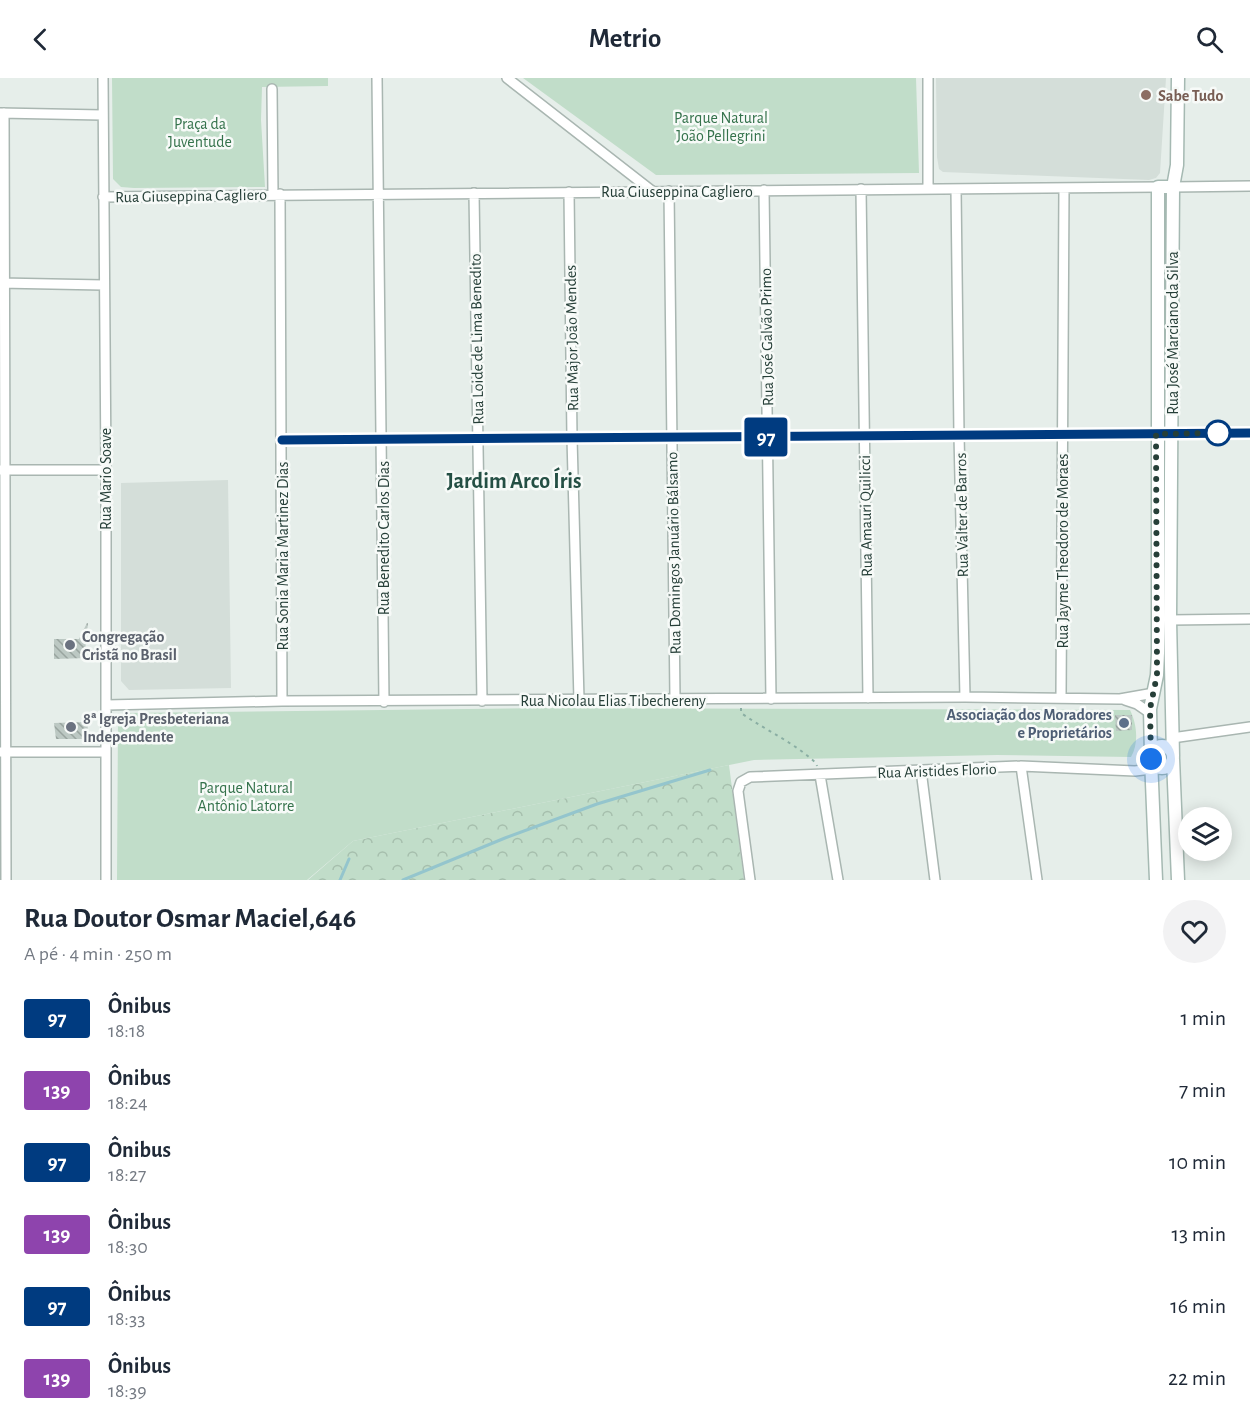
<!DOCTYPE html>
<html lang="pt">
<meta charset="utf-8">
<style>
:root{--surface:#fff;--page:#f2f2f3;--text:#1f2937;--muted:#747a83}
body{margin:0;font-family:"Alegreya Sans",sans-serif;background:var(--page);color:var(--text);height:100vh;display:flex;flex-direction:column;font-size:22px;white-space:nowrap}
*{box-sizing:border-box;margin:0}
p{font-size:20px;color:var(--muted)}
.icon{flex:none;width:33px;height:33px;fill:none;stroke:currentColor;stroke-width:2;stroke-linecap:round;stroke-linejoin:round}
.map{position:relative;height:802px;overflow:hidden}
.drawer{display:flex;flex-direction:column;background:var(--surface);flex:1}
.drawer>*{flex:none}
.badge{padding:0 12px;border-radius:4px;font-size:21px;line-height:39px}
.fabs{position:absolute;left:1178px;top:729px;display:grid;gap:12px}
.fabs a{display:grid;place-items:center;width:54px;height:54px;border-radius:50%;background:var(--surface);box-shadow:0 3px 15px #0003;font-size:30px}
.you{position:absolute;width:30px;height:30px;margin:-15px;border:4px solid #fff;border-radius:50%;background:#1a73e8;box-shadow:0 0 0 9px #1a73e833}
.map>.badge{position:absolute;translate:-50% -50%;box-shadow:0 0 0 3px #fff}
.round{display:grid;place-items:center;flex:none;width:63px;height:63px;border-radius:32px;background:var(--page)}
.headline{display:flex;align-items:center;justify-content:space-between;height:102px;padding:0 24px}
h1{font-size:28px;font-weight:700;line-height:45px}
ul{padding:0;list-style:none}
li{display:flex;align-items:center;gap:18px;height:72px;padding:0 24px}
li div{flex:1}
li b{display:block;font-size:22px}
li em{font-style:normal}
li .badge{min-width:66px;font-weight:700;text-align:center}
header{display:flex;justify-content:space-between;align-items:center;height:78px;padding:0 24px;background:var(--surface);font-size:27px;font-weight:700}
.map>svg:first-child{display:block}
</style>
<header><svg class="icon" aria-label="back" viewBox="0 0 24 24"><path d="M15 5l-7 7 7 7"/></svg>Metrio<svg class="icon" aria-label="search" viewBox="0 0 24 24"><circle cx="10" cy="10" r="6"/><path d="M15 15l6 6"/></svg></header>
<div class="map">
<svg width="1250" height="802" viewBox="0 0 1250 802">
<defs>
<pattern id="forest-crowns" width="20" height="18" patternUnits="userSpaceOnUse" patternTransform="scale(1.5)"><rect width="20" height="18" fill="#c1ddc9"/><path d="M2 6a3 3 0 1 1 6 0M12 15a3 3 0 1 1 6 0" fill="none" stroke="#a6bfad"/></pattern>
<pattern id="building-back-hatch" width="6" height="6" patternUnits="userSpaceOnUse" patternTransform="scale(1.5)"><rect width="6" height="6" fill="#bcc8c3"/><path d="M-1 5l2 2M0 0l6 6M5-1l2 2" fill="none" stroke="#99a49f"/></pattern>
</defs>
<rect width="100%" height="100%" fill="#e6eeea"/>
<!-- built -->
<path fill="#d4ded9" d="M936,0H1166L1160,95L1156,100L1149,102L943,94L939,91L937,79Z
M228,402L231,610L129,612L121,603V405Z"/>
<!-- forest -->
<path fill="url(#forest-crowns)" d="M729,687L744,802H308L353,763Z"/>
<!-- park -->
<path fill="#c1ddc9" d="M112,0H328V8L262,9L261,42L265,109L134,110L121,109L113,101Z
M523,0H916L919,95L656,97Z
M548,630L1130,632C1137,646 1139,665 1131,679L997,677L754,682L353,763L307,802H117L118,641L125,635Z"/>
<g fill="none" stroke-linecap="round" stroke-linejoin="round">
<!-- stream -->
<path stroke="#94c5cd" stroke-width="3" d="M340,802L349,781
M403,802L505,760L597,726L710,692"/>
</g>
<!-- building -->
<path fill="url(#building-back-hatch)" d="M87,545H88L85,573L87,580L54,581V561H79Z
M1115,637H1132V652L1116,653Z
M88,644L87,661H56L54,645Z"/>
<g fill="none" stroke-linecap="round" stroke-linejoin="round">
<defs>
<path id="street" d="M103,0L106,392V802
M377,0L384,624
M507,0L652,113
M272,11L273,116
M0,35L102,37
M4,35L6,802
M1173,109L1250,108
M861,111L868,620
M928,111V0
M956,111L959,357L965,619
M764,112L771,621
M669,113L675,621
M569,114L572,360L579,622
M474,115L482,623
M280,116L282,623
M103,119L1158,109
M0,205L103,207
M282,362L1250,355
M0,392H106
M1170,542L1250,541
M1061,620L1064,110
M1125,622L1137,626L1150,635
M107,627L282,623L965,619L1120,621L1154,615
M1172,660L1250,649
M0,674H106
M1021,688L1037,802
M921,692L935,802
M820,697L838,802
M750,802L738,713L741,704L750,699L1021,688L1135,693L1160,690"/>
<path id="secondary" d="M1151 679a11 11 0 1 1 22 0a11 11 0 1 1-22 0Z
M1151,677L1150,631L1157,597L1158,575V109H1173
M1173,678L1170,542L1173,109L1177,87L1178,0
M1151,681L1156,802
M1173,681L1178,802"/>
</defs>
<!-- street casing -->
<use href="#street" stroke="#a9b6b1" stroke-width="12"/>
<!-- secondary casing -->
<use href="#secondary" stroke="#a5b9b2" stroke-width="15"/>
<!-- path -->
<path stroke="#8aaea3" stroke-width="2" stroke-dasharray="3 4.5" stroke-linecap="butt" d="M741,630V635C767,653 793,664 816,685L817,688"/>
<!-- street -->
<use href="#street" stroke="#fff" stroke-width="9"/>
<!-- secondary -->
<use href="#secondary" stroke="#fff" stroke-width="12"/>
</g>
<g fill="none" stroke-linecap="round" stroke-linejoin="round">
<defs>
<path id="line" d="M282,362L1250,355"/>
</defs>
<!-- line casing -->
<use href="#line" stroke="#fff" stroke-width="14"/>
<!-- line -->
<use href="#line" stroke="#003b80" stroke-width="9"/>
<!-- walk -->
<path stroke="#263f38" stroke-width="6" stroke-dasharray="0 10.8" d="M1151,681L1150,631L1157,597L1156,356L1218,355"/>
</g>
<!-- markers -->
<circle fill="#8d6e63" stroke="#f7faf8" stroke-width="2" cx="1146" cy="17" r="6"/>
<circle fill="#fff" stroke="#003b80" stroke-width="3" cx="1218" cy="355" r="12"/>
<g fill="#6b7280" stroke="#f7faf8" stroke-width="2">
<circle cx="70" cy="567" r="6"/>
<circle cx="71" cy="649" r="6"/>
</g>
<circle fill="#5c6f8a" stroke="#f7faf8" stroke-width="2" cx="1124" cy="645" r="6"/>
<g text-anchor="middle" stroke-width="5" stroke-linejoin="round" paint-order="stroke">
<!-- education labels -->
<g font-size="16" font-weight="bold" fill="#785e54" stroke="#f7faf8" text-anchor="start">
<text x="1158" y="23">Sabe Tudo</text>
</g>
<!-- park labels -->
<g font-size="16" fill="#34724b" stroke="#f7faf8">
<text x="721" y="45">Parque Natural<tspan x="721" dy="18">João Pellegrini</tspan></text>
<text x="200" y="51">Praça da<tspan x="200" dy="18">Juventude</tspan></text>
<text x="246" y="715">Parque Natural<tspan x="246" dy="18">Antônio Latorre</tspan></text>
</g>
<!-- street labels -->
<g font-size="16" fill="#263f38" stroke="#f7faf8">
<text x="677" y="119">Rua Giuseppina Cagliero</text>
<text transform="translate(191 117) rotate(-1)" y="6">Rua Giuseppina Cagliero</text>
<text transform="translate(1172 255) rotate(-90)" y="6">Rua José Marciano da Silva</text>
<text transform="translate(766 259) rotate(-91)" y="6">Rua José Galvão Primo</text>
<text transform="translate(571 260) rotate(-91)" y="6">Rua Major João Mendes</text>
<text transform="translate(476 261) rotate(-91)" y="6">Rua Loide de Lima Benedito</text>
<text transform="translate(105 401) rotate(-90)" y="6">Rua Mario Soave</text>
<text transform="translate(961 437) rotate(-91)" y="6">Rua Valter de Barros</text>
<text transform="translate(865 438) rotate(-91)" y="6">Rua Amauri Quilicci</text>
<text transform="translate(383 460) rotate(-90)" y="6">Rua Benedito Carlos Dias</text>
<text transform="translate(1062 473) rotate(-90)" y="6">Rua Jayme Theodoro de Moraes</text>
<text transform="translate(673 475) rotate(-91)" y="6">Rua Domingos Januário Bálsamo</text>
<text transform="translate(282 478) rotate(-90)" y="6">Rua Sonia Maria Martinez Dias</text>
<text x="613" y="628">Rua Nicolau Elias Tibechereny</text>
<text transform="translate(937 692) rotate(-2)" y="6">Rua Aristides Florio</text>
</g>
<!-- worship labels -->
<g font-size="16" font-weight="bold" fill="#5b616d" stroke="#f7faf8" text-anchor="start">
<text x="82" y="564">Congregação<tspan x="82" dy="18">Cristã no Brasil</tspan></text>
<text x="83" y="646">8ª Igreja Presbeteriana<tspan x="83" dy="18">Independente</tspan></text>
</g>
<!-- service labels -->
<g font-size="16" font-weight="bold" fill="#4e5e75" stroke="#f7faf8" text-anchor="end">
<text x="1112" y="642">Associação dos Moradores<tspan x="1112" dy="18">e Proprietários</tspan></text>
</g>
<!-- district labels -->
<g font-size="22" font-weight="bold" fill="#244f44" stroke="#f7faf8">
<text x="514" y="410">Jardim Arco Íris</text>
</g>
</g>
</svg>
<div class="fabs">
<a><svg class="icon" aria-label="layers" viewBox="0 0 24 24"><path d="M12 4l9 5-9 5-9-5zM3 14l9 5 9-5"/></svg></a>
</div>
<div class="you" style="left:1151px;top:681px"></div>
<b class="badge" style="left:766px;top:359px;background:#003b80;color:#fff">97</b>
</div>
<section class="drawer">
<div class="headline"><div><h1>Rua Doutor Osmar Maciel,646</h1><p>A pé · 4 min · 250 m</p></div><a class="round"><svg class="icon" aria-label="heart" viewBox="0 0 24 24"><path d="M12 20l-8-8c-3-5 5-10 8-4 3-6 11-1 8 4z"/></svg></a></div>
<ul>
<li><span class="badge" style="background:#003b80;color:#fff">97</span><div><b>Ônibus</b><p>18:18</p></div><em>1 min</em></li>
<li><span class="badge" style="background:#8e44ad;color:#fff">139</span><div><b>Ônibus</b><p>18:24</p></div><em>7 min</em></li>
<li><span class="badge" style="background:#003b80;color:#fff">97</span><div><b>Ônibus</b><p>18:27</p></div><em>10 min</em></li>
<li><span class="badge" style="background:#8e44ad;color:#fff">139</span><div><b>Ônibus</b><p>18:30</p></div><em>13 min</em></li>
<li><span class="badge" style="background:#003b80;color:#fff">97</span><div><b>Ônibus</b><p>18:33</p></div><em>16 min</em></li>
<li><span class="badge" style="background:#8e44ad;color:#fff">139</span><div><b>Ônibus</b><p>18:39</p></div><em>22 min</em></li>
</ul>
</section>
